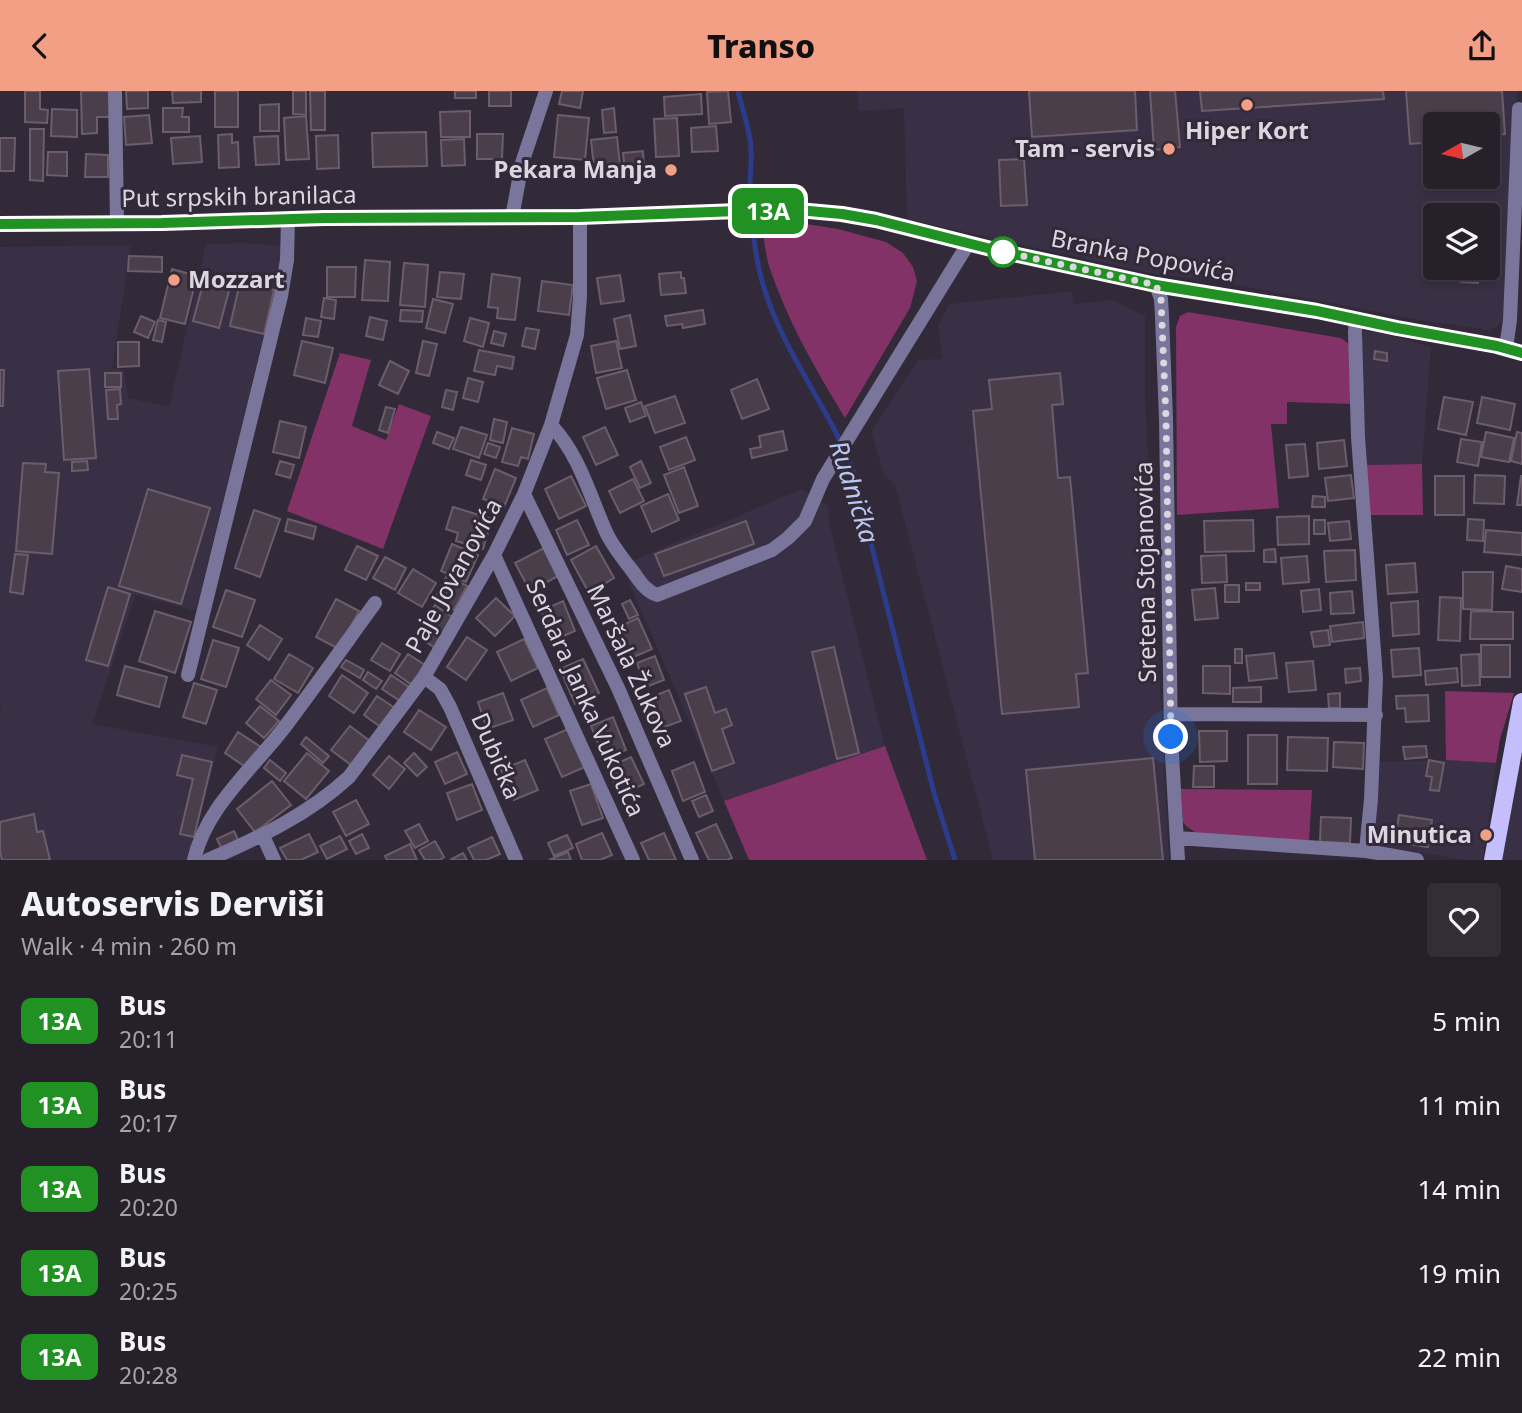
<!DOCTYPE html>
<meta charset="utf-8">
<style>
:root{--surface:#26202b;--page:#322d37;--text:#f1f3f6;--muted:#a4a3a9;--line:#423e47;--accent:#f39f85}
body{margin:0;font-family:"Noto Sans",sans-serif;background:var(--page);color:var(--text);height:100vh;display:flex;flex-direction:column;font-size:26px;white-space:nowrap}
*{box-sizing:border-box;margin:0}
p{font-size:23px;color:var(--muted)}
.icon{flex:none;width:38px;height:38px;fill:none;stroke:currentColor;stroke-width:2;stroke-linecap:round;stroke-linejoin:round}
.map{position:relative;height:769px;overflow:hidden}
.drawer{display:flex;flex-direction:column;background:var(--surface);flex:1}
.drawer>*{flex:none}
.badge{padding:0 14px;border-radius:10px;font-size:24px;line-height:46px}
.needle{width:46px;rotate:262deg}
.controls{position:absolute;left:1423px;top:21px;display:grid;gap:14px}
.controls a{display:grid;place-items:center;width:77px;height:77px;border-radius:7px;background:var(--surface);box-shadow:0 4px 10px #0003,0 0 0 2px var(--line);font-size:35px}
.you{position:absolute;width:35px;height:35px;margin:-18px;border:5px solid #fff;border-radius:50%;background:#1a73e8;box-shadow:0 0 0 10px #1a73e833}
.map>.badge{position:absolute;translate:-50% -50%;box-shadow:0 0 0 4px #fff}
.round{display:grid;place-items:center;flex:none;width:74px;height:74px;border-radius:7px;background:var(--page)}
.summary{display:flex;align-items:center;justify-content:space-between;height:119px;padding:0 21px}
h1{font-size:33px;font-weight:800;line-height:52px}
ul{padding:0;list-style:none}
li{display:flex;align-items:center;gap:21px;height:84px;padding:0 21px}
li div{flex:1}
li b{display:block;font-size:26px}
li em{font-style:normal}
li .badge{min-width:77px;font-weight:700;text-align:center}
header{display:flex;justify-content:space-between;align-items:center;height:91px;padding:0 21px;background:var(--accent);color:#111;font-size:32px;font-weight:800}
.map>svg:first-child{display:block}
</style>
<header><svg class="icon" aria-label="back" viewBox="0 0 24 24"><path d="M15 5l-7 7 7 7"/></svg>Transo<svg class="icon" aria-label="share" viewBox="0 0 24 24"><path d="M12 15V3M7 8l5-5 5 5M5 13v7h14v-7"/></svg></header>
<div class="map">
<svg width="1522" height="769" viewBox="0 0 1522 769">
<rect width="100%" height="100%" fill="#322a39"/>
<!-- built -->
<path fill="#3a3045" fill-rule="evenodd" d="M857,0H1517L1511,71L1505,226L1498,235L1488,239L1414,228L1217,190L1155,183L907,128L904,17L859,20ZM1435,33H1488V86H1435ZM1435,124H1488V177H1435Z
M244,152L281,155L280,178L196,520L135,504L92,633L218,656L189,769H0V621L1,613L0,612V156L131,154L112,277L124,279L128,307L169,316L206,153Z
M1072,200L1073,213L1112,209L1145,225V305L1169,769H993L895,393L885,386L871,341L918,269L942,268L938,235L949,213Z
M1364,240L1377,241L1431,256L1422,373L1364,374L1362,249Z
M802,398L828,415L829,431L885,655L724,710L627,487L620,475Z
M1522,649V769H1499Z
M1446,669L1496,672L1483,769H1465L1376,754L1373,747L1380,671Z"/>
<!-- green -->
<path fill="#823266" d="M787,130L838,138L886,151L903,162L913,176L917,190L910,217L845,327C815,278 787,229 769,175C765,161 764,146 761,131Z
M1188,221L1341,247L1349,253L1353,313L1287,311V333H1271L1279,417L1177,424L1176,236L1180,225Z
M340,262L371,269L352,335L386,349L399,313L431,325L383,458L287,420Z
M1422,373L1423,424H1366L1364,374Z
M1445,600L1514,602L1500,648L1496,672L1446,669Z
M885,655L927,769H749L724,710Z
M1181,698L1312,699L1309,750L1196,742L1186,735L1183,731Z"/>
<g fill="none" stroke-linecap="round" stroke-linejoin="round">
<!-- stream -->
<path stroke="#2d3c8a" stroke-width="5" d="M738,0C742,18 750,39 751,57C752,70 750,82 750,95C751,129 754,167 765,200C785,263 828,316 852,377L934,702L955,769"/>
</g>
<!-- building -->
<path fill="#4b3e4b" stroke="#6b5d6b" stroke-width="2" d="M25,0H40V18L48,19L47,32L25,31Z
M81,0H111V26H97V42L82,43Z
M126,0H148V17L127,18Z
M172,0H201V11L173,12Z
M215,0H238V36H215Z
M293,0H306V24L293,23Z
M310,0H325V39H311Z
M455,0H476V7H455Z
M489,0H511V15H489Z
M562,0H583L580,17L559,13Z
M728,0L731,31L709,33L707,1Z
M1029,0H1135L1137,39L1032,46Z
M1150,0H1175L1180,56L1154,59Z
M1200,0H1383L1384,8L1202,20Z
M1406,0H1502L1505,43L1488,45V33H1435V51L1410,53Z
M701,3L702,23L665,25L664,6Z
M279,13V40H260V14Z
M163,17H183L182,26H189V41H163Z
M614,17L616,41L604,42L602,19Z
M52,18L77,19V46L51,45Z
M470,20V46H441L440,21Z
M149,24L152,52L126,54L124,26Z
M558,24L589,27L585,69L554,66Z
M306,25L309,68L286,69L284,27Z
M677,27L679,65L656,66L654,28Z
M716,35L718,60L692,61L691,37Z
M30,38H44L43,90L30,89Z
M426,41L427,75L373,76L372,42Z
M232,43V52L238,51L239,76L219,77L218,44Z
M477,43H503L502,68H477Z
M338,44L339,77L317,78L316,45Z
M200,45L202,71L173,73L171,47Z
M278,45L279,73L256,74L254,46Z
M617,46L620,74L594,77L591,49Z
M0,47H15L14,80H0Z
M464,48L465,74L442,75L441,49Z
M643,60L644,80L625,81L623,62Z
M48,61H67V85L47,84Z
M86,63L108,64V86H85Z
M1024,68L1027,114L1001,115L999,69Z
M129,165L162,166V181L128,180Z
M365,169L390,171L388,210L362,209Z
M404,172L428,174L425,216L400,214Z
M327,176H356L355,206H327Z
M1462,177H1479L1478,192L1461,191Z
M172,178L197,185L185,233L160,227Z
M440,181L464,183L461,208L437,206Z
M681,181V187H684L686,202L661,204L659,183Z
M492,183L520,187L515,229L497,227L498,217L488,216Z
M620,184L624,210L601,213L597,187Z
M204,189L230,196L219,237L193,230Z
M542,190L573,194L569,224L538,220Z
M240,191L274,199L264,243L230,235Z
M324,207L336,209L334,228L321,226Z
M433,208L453,213L445,242L426,237Z
M401,219L423,220L422,231L400,230Z
M703,219L705,233L683,237L682,233L667,235L665,225Z
M630,224L636,255L620,258L614,228Z
M141,225L155,231L148,247L134,241Z
M370,226L387,230L383,249L366,245Z
M306,227L321,230L318,246L303,244Z
M470,227L489,232L483,256L464,250Z
M158,229L166,231L162,251L153,249Z
M526,237L539,239L535,258L522,255Z
M494,240L506,243L503,255L491,252Z
M302,250L333,257L325,292L294,284Z
M423,250L437,253L429,285L416,282Z
M616,250L622,277L596,282L591,255Z
M118,251H139V275L118,276Z
M479,259L514,266L512,278L497,275L495,284L474,280Z
M1375,260L1387,262V270L1374,268Z
M390,270L409,280L398,303L379,294Z
M89,278L96,367L64,369L58,280Z
M0,279H4L3,315H0Z
M627,279L636,309L606,318L597,287Z
M105,282H121V296H105Z
M1060,282L1063,313L1052,314L1058,387L1070,386L1088,582L1076,583L1079,616L1002,623L973,320L992,318L989,289Z
M468,287L483,291L478,311L463,307Z
M757,288L769,318L742,328L731,299Z
M120,298L121,313L117,314L118,328H108L106,299Z
M446,299L457,301L453,319L442,316Z
M675,305L685,332L655,342L645,315Z
M1444,306L1473,311L1466,344L1438,338Z
M1482,306L1515,313L1510,339L1477,332Z
M641,311L646,325L630,331L625,317Z
M386,316L395,318L388,342L379,339Z
M494,328L507,331L503,352L490,349Z
M280,330L306,336L299,367L273,361Z
M461,336L487,344L479,367L453,358Z
M605,336L618,364L596,374L583,346Z
M512,337L534,343L528,368L521,366L518,375L502,371Z
M783,340L787,359L752,367L750,358L761,356L759,345Z
M437,341L454,347L449,358L433,352Z
M1486,341L1514,347L1509,371L1481,366Z
M1517,341L1522,342V373L1511,370Z
M686,346L695,369L669,379L660,356Z
M1461,348L1482,351L1478,375L1457,371Z
M1344,349L1347,375L1319,378L1317,352Z
M488,352L500,356L496,367L484,363Z
M1305,353L1308,385L1289,387L1286,354Z
M471,369L486,374L481,389L466,384Z
M87,370L88,379L72,380V371Z
M280,370L294,374L290,387L276,383Z
M641,370L651,392L640,397L630,376Z
M23,372L46,373L45,381L59,382L52,463L16,460Z
M684,376L698,415L679,422L664,384Z
M495,378L516,387L504,416L483,408Z
M1351,384L1354,407L1328,410L1325,387Z
M1475,384L1505,385L1504,413L1474,412Z
M571,385L586,415L559,428L545,398Z
M1435,385H1464V424H1435Z
M1521,385H1522V414H1517Z
M633,388L644,410L620,422L609,400Z
M148,398L210,417L181,513L119,495Z
M668,403L679,429L652,441L641,415Z
M1313,405L1325,406V416H1312Z
M453,416L492,428L483,458L456,450L458,442L446,438Z
M254,419L280,428L260,486L235,477Z
M1309,425V453L1278,454L1277,426Z
M288,428L316,436L313,448L285,440Z
M1468,428L1484,429L1483,450L1467,449Z
M577,429L589,454L567,464L556,439Z
M1253,429L1254,460L1205,461L1204,430Z
M1314,429H1325V443H1314Z
M746,430L754,453L664,485L655,463Z
M1349,430L1351,448L1330,450L1328,432Z
M1486,439L1522,442V464L1484,461Z
M452,453L478,464L466,491L441,480Z
M357,455L378,465L366,489L345,479Z
M596,455L614,487L589,502L571,469Z
M544,457L558,485L530,500L515,472Z
M1275,458L1276,471H1264V459Z
M1355,459L1356,489L1326,491L1324,460Z
M15,463L28,464L23,503L10,501Z
M1226,464L1227,491L1202,492L1201,465Z
M1307,465L1309,491L1283,493L1281,467Z
M385,466L406,477L395,499L373,487Z
M1415,472L1417,501L1388,503L1386,474Z
M1506,475L1522,478V501L1502,498Z
M413,478L436,492L422,516L398,502Z
M1463,481H1493L1492,519L1463,518Z
M447,484L467,495L454,519L434,509Z
M1246,492H1260V499H1246Z
M1225,494H1239V511H1225Z
M108,496L130,503L108,575L86,569Z
M1215,497L1218,527L1195,529L1192,499Z
M1319,498L1321,519L1303,521L1301,500Z
M226,499L255,509L242,546L213,536Z
M1352,500L1354,522L1331,523L1330,502Z
M1440,506L1461,507L1460,550L1438,549Z
M496,507L515,525L495,545L476,527Z
M336,508L359,520L339,558L316,546Z
M630,509L638,524L629,528L622,513Z
M563,510L575,540L554,549L541,520Z
M1418,510L1419,543L1393,545L1391,512Z
M435,514L455,528L435,557L415,543Z
M155,520L191,531L175,582L139,570Z
M1471,520L1513,521V548H1470Z
M638,527L652,558L627,569L614,538Z
M1363,531L1364,547L1332,551L1330,535Z
M260,534L282,548L269,569L247,554Z
M1328,539L1330,554L1314,556L1311,541Z
M467,546L487,559L466,589L447,576Z
M524,548L538,577L511,590L497,561Z
M213,549L239,557L226,596L201,588Z
M382,552L400,563L390,580L371,569Z
M1481,554H1510V586H1481Z
M834,556L859,662L837,668L812,561Z
M1419,557L1421,584L1393,586L1391,559Z
M1235,558H1242V572H1235Z
M1274,562L1277,587L1249,590L1246,565Z
M289,563L313,577L298,602L274,588Z
M408,563L425,574L412,594L395,582Z
M1479,563L1480,594L1462,595L1461,564Z
M655,565L664,589L646,596L637,572Z
M583,568L599,602L575,613L560,578Z
M346,569L364,579L360,587L341,576Z
M1313,570L1316,599L1289,601L1286,572Z
M125,575L167,586L159,616L117,604Z
M1203,575H1230V603L1203,602Z
M1360,577L1361,590L1346,592L1345,578Z
M1457,577L1458,591L1426,594L1425,580Z
M368,581L382,590L376,598L363,589Z
M342,584L368,602L354,622L329,605Z
M391,584L409,596L400,610L382,598Z
M271,589L291,604L276,624L256,608Z
M194,592L217,599L206,633L183,626Z
M706,596L715,622L726,618L732,634L722,638L734,672L712,680L685,603Z
M1261,596V611H1233V597Z
M547,597L559,624L533,636L521,609Z
M669,599L681,630L656,639L644,609Z
M503,602L513,629L487,638L478,611Z
M1340,602V617H1329L1328,603Z
M1428,604L1429,630L1406,631L1405,617L1397,618L1396,605Z
M377,605L395,617L382,637L364,624Z
M260,615L279,630L264,647L246,632Z
M419,619L446,636L431,659L404,641Z
M613,626L626,659L604,668L591,635Z
M350,635L370,650L351,674L331,659Z
M568,638L585,676L562,686L545,648Z
M1199,640H1227V670L1200,671Z
M238,641L261,656L247,677L225,662Z
M1248,644H1277V693H1248Z
M306,646L329,665L323,672L301,653Z
M1288,646L1328,647L1327,680L1287,679Z
M1334,651L1364,652L1363,678L1333,676Z
M1426,655L1427,666L1405,668L1403,656Z
M457,661L467,683L445,693L435,671Z
M307,662L329,680L306,708L284,690Z
M414,662L427,676L417,685L404,672Z
M182,664L212,671L194,746L180,743L193,688L177,684Z
M389,665L405,678L389,698L373,684Z
M631,666L644,693L620,704L607,677Z
M1153,667L1163,769H1035L1026,679Z
M270,669L286,682L280,690L264,677Z
M525,669L538,699L514,709L501,679Z
M1429,669L1444,672L1439,700L1430,699L1432,686L1426,685Z
M694,671L705,701L683,710L672,680Z
M1194,675H1214V696H1193Z
M272,690L291,714L255,741L237,718Z
M472,693L482,719L457,729L447,702Z
M591,693L603,727L582,734L570,700Z
M706,704L713,720L699,726L692,710Z
M356,709L369,733L346,745L333,721Z
M34,723L37,741L43,740L50,769H2L0,760V731Z
M1399,724L1432,729L1428,756L1395,751Z
M1321,726L1351,727L1350,752L1320,751Z
M419,733L428,750L415,757L405,740Z
M716,733L732,767L727,769H709L696,742Z
M234,740L239,751L222,759L217,748Z
M602,742L612,764L600,769H582L576,753Z
M664,742L676,769H649L641,752Z
M309,743L318,761L301,769H287L280,757Z
M362,743L369,757L356,763L349,750Z
M567,744L573,757L554,765L548,752Z
M340,745L347,758L327,768L320,755Z
M492,746L500,763L486,769H474L468,757Z
M435,750L444,766L440,769H425L419,759Z
M410,753L417,769H387L385,765Z
M568,761L571,769H549Z
M463,762L467,769H450Z"/>
<g fill="none" stroke-linecap="round" stroke-linejoin="round">
<!-- minor -->
<path stroke="#79759b" stroke-width="14" d="M115,0L117,131
M512,127L522,72L546,0
M1156,194L1161,208L1162,225L1166,328L1171,646L1178,769
M1356,229L1355,241L1358,346L1376,587L1371,708L1366,760
M1506,257L1510,229L1519,18
M551,334C579,363 590,405 606,441C613,456 624,469 634,482C641,492 646,500 657,504L772,459L788,447L805,430L823,388L968,153
M524,403L618,597L692,769
M494,464L633,769
M188,584L281,205L287,169L288,128
M424,586L440,598L450,616L516,769
M1171,623L1376,624
M263,745L274,769
M1177,747L1366,760L1417,769
M194,769C206,715 255,676 287,633C317,593 346,552 375,512
M208,769C258,747 308,724 349,686L424,586L494,464L524,403L551,334L577,244L580,206V126"/>
<!-- secondary -->
<path stroke="#a49dda" stroke-width="14" d="M0,133L162,132L324,127L624,125L787,118L842,123L875,129L994,159L1156,194L1317,220L1397,237L1497,255L1522,262"/>
<!-- primary -->
<path stroke="#c5befd" stroke-width="18" d="M1493,769L1522,611"/>
</g>
<g fill="none" stroke-linecap="round" stroke-linejoin="round">
<defs>
<path id="line" d="M0,133L162,132L324,127L580,126L787,118L842,123L876,129L995,159L1156,194L1317,220L1397,237L1497,255L1522,262"/>
</defs>
<!-- line casing -->
<use href="#line" stroke="#fff" stroke-width="16"/>
<!-- line -->
<use href="#line" stroke="#229124" stroke-width="10"/>
<!-- walk -->
<path stroke="#dbd6e0" stroke-width="7" stroke-dasharray="0 12.6" d="M1003,161L995,159L1156,194L1161,208L1166,328L1171,646"/>
</g>
<!-- markers -->
<g fill="#f39f85" stroke="#322a39" stroke-width="2.5">
<circle cx="1247" cy="14" r="7"/>
<circle cx="1169" cy="58" r="7"/>
<circle cx="671" cy="79" r="7"/>
<circle cx="174" cy="189" r="7"/>
<circle cx="1486" cy="744" r="7"/>
</g>
<circle fill="#fff" stroke="#229124" stroke-width="3.5" cx="1003" cy="161" r="14"/>
<g text-anchor="middle" stroke-width="6" stroke-linejoin="round" paint-order="stroke">
<!-- poi labels -->
<g font-size="24" font-weight="bold" fill="#dbd6e0" stroke="#322a39" text-anchor="end">
<text x="1247" y="48" text-anchor="middle">Hiper Kort</text>
<text x="1155" y="66">Tam - servis</text>
<text x="657" y="87">Pekara Manja</text>
<text x="188" y="197" text-anchor="start">Mozzart</text>
<text x="1472" y="752">Minutica</text>
</g>
<!-- street labels -->
<g font-size="24" fill="#dbd6e0" stroke="#322a39">
<text transform="translate(239 106) rotate(-1)" y="8">Put srpskih branilaca</text>
<text transform="translate(1143 165) rotate(11)" y="8">Branka Popovića</text>
<text transform="translate(1146 481) rotate(-91)" y="8">Sretena Stojanovića</text>
<text transform="translate(454 485) rotate(-61)" y="8">Paje Jovanovića</text>
<text transform="translate(631 575) rotate(65)" y="8">Maršala Žukova</text>
<text transform="translate(585 607) rotate(66)" y="8">Serdara Janka Vukotića</text>
<text transform="translate(496 665) rotate(67)" y="8">Dubička</text>
</g>
<!-- water labels -->
<g font-size="26" font-style="italic" fill="#bac8f4" stroke="#322a39">
<text transform="translate(854 401) rotate(72)" y="9">Rudnička</text>
</g>
</g>
</svg>
<div class="controls">
<a><svg class="needle" viewBox="-14 -14 28 28"><path d="M0-13l5 13h-10z" fill="#e53935"/><path d="M0 13l5-13h-10z" fill="#a4a3a9"/></svg></a>
<a><svg class="icon" aria-label="layers" viewBox="0 0 24 24"><path d="M12 4l9 5-9 5-9-5zM3 14l9 5 9-5"/></svg></a>
</div>
<div class="you" style="left:1171px;top:646px"></div>
<b class="badge" style="left:768px;top:120px;background:#229124;color:#fff">13A</b>
</div>
<section class="drawer">
<div class="summary"><div><h1>Autoservis Derviši</h1><p>Walk · 4 min · 260 m</p></div><a class="round"><svg class="icon" aria-label="heart" viewBox="0 0 24 24"><path d="M12 20l-8-8c-3-5 5-10 8-4 3-6 11-1 8 4z"/></svg></a></div>
<ul>
<li><span class="badge" style="background:#229124;color:#fff">13A</span><div><b>Bus</b><p>20:11</p></div><em>5 min</em></li>
<li><span class="badge" style="background:#229124;color:#fff">13A</span><div><b>Bus</b><p>20:17</p></div><em>11 min</em></li>
<li><span class="badge" style="background:#229124;color:#fff">13A</span><div><b>Bus</b><p>20:20</p></div><em>14 min</em></li>
<li><span class="badge" style="background:#229124;color:#fff">13A</span><div><b>Bus</b><p>20:25</p></div><em>19 min</em></li>
<li><span class="badge" style="background:#229124;color:#fff">13A</span><div><b>Bus</b><p>20:28</p></div><em>22 min</em></li>
</ul>
</section>
